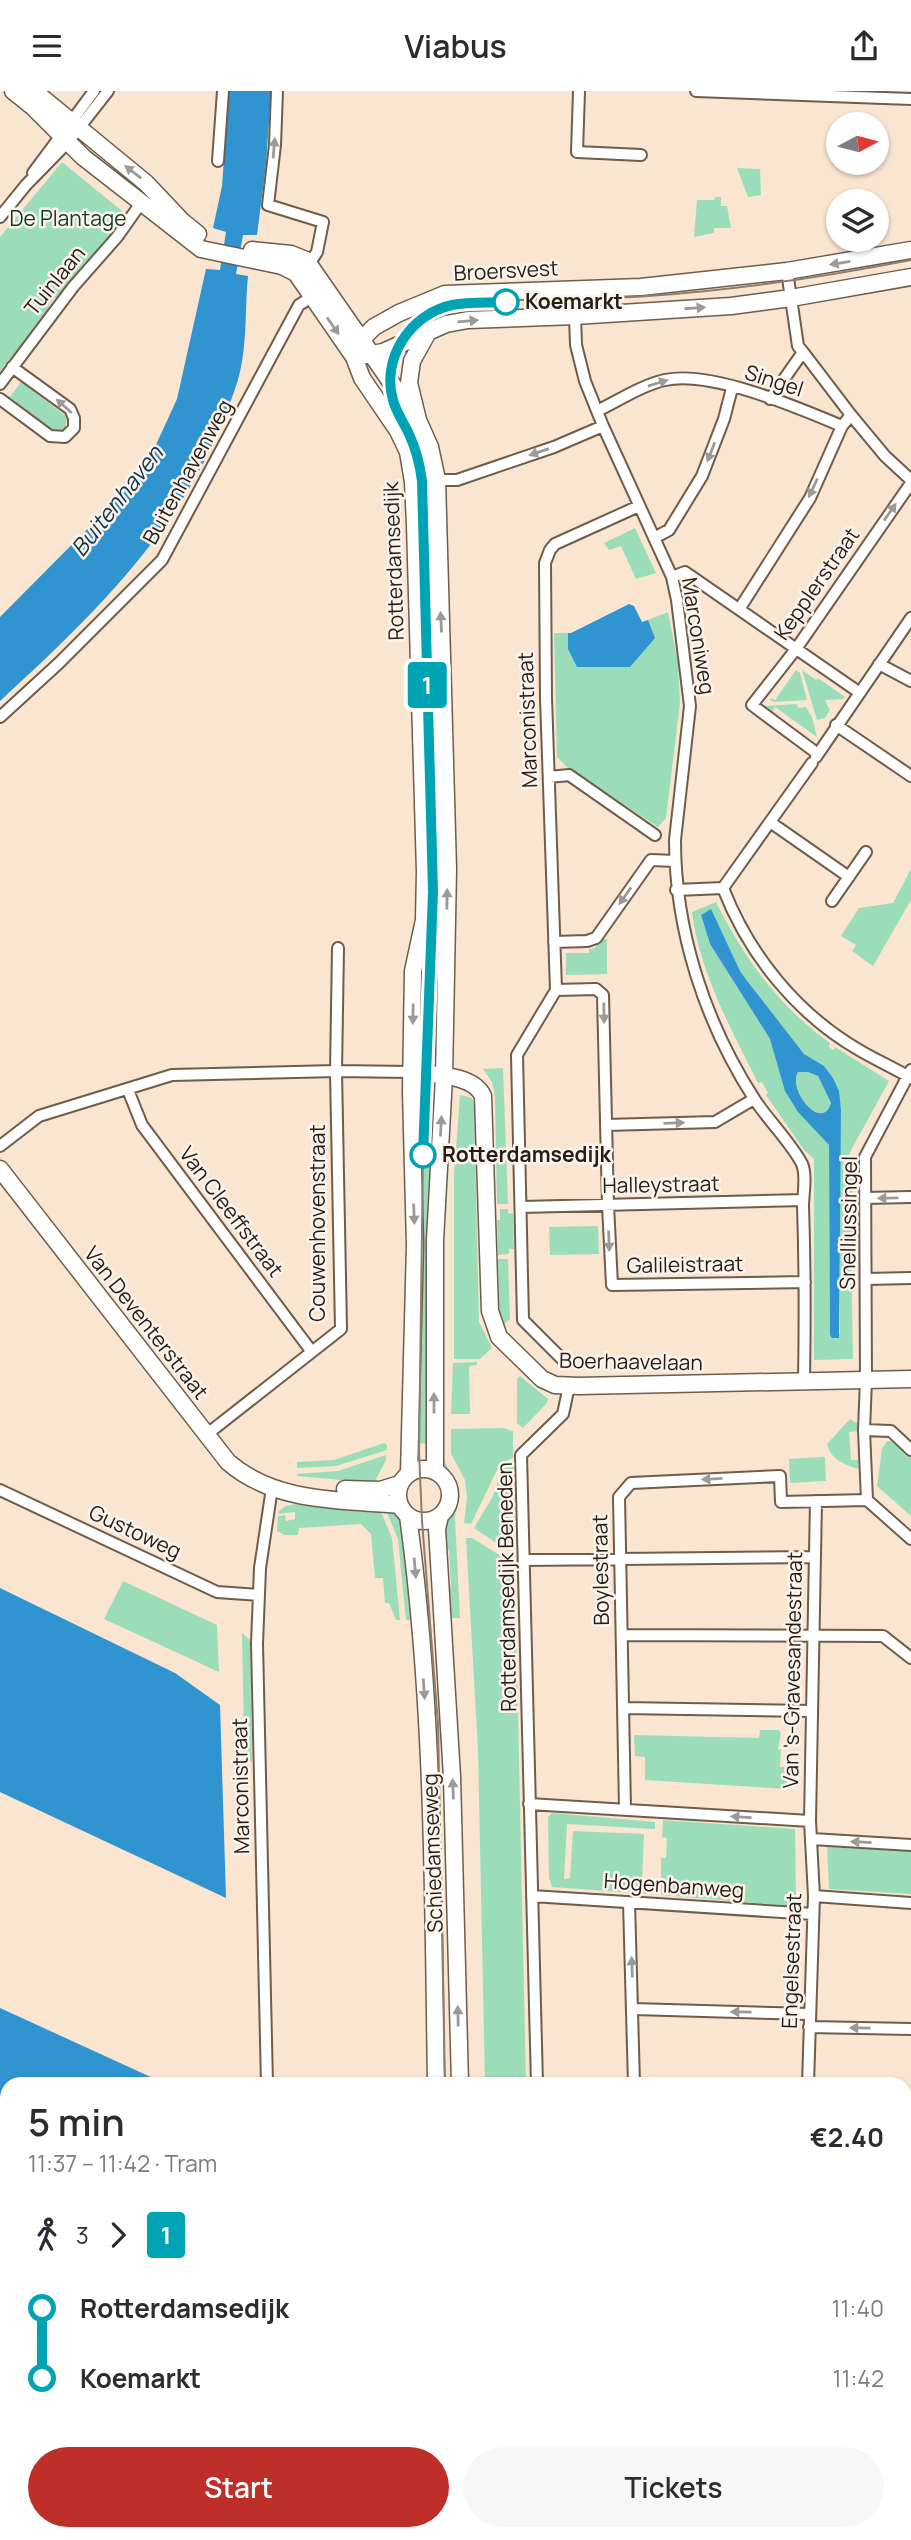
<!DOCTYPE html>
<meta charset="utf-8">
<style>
:root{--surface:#fff;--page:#f7f7f7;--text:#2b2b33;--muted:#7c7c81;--accent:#be2f2a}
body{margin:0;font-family:Manrope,sans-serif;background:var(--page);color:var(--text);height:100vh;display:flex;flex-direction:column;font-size:26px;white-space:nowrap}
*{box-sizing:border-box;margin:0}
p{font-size:23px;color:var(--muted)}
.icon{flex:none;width:38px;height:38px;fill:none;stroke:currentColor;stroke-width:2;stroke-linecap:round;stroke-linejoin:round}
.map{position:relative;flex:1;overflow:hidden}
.details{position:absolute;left:0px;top:1986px;width:912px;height:464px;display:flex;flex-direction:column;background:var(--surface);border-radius:21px 21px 0 0;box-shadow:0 2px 5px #0004}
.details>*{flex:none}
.badge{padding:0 14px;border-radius:5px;font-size:24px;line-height:46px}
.needle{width:46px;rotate:83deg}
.controls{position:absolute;left:826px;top:21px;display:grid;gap:14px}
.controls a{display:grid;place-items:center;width:63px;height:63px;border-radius:50%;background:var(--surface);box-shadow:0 2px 5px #0004;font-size:35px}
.map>.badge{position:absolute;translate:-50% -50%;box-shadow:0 0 0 4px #fff}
.legs{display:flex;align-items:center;gap:10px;height:77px;padding:0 28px;font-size:23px}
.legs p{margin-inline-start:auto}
.summary{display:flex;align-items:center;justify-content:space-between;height:119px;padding:0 28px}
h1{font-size:38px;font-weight:600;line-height:52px}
.button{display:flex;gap:14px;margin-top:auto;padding:14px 28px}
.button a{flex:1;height:80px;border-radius:42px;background:var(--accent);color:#fff;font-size:28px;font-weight:600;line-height:80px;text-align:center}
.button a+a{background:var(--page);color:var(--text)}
ul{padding:0 28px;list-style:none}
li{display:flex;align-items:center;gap:24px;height:70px;font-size:26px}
li i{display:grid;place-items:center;width:10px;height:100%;margin:0 9px;background:currentColor}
li i::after{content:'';width:18px;height:18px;margin:-9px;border:5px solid;border-radius:50%;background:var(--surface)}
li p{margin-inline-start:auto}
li:first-child i{background:linear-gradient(#0000 50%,currentColor 0)}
li:last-child i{background:linear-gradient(currentColor 50%,#0000 0)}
header{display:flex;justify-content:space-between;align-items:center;height:91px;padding:0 28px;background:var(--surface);font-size:32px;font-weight:600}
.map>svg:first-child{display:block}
</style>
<header><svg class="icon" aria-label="menu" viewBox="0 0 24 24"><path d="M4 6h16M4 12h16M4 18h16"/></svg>Viabus<svg class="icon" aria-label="share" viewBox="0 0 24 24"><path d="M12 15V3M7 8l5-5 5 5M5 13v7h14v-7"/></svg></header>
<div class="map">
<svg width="911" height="2449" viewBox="0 0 911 2449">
<rect width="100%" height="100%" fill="#f9e5d0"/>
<!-- green -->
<path fill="#9cddb9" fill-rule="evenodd" d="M62,71L127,124L95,168L86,170L60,205L54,207L49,214L50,218L0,280V146Z
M737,77L760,78L761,104L748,106Z
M715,106H721V115H727L731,137H714V142L694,146L697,109H714Z
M21,291L67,326L65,338L55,341L10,306Z
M388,294L419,343L429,380L436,522H421L405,341L393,319Z
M635,437L656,482L636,488L621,455L609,459L604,452Z
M668,521L678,572L680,612L666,727L658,736L567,676L557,666L554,542H568V558L655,547L648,529Z
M436,528L444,807L442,890H434L431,947H422L429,812L421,529Z
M796,579L800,582L807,609L774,611L770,609L771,607L775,609Z
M802,579L816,589L818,587L845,606L843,608L825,609L830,619L825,627L817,629Z
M797,613L798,617L806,616L812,626L817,646L775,616L770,624L762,618L765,615Z
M911,778V809L873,875L852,860L856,854L841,845L859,817L893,812Z
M716,811C744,867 779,916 830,952L829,956L833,959L835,956L889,990L849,1063L853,1067L851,1160L853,1268L814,1269V1068L804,1059L766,1004L768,1002L762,991L758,992C732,940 699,880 692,821ZM711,819L740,880L790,947L804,963L824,976L841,1019L839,1069L840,1243L832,1247L830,1244L829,1054L777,968L770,948L710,853L701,824Z
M602,848H607V883L566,884V862H589V858L595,857Z
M503,977L508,1113H497L495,1006L492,991L483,978Z
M798,981H808L818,985L831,1012C822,1042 787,999 798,981Z
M460,1004L472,1007L474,1014L479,1231L492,1257L480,1268H454V1085Z
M426,1009L436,1010L431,1352L415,1353L418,1069L424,1068Z
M500,1118H508V1122L513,1123L514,1158H509V1163L498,1164L497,1129H500Z
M598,1135L599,1163L550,1164L549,1136Z
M498,1168H508L510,1228L504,1233L499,1218Z
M477,1271V1274L469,1275L470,1323H451L453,1272Z
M520,1285L548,1308L547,1312L523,1337L517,1332V1288Z
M850,1328L859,1333V1340L849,1341L851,1369H858V1378C844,1373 831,1369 827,1353Z
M503,1337L513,1340V1367L503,1371L498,1377L471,1433L464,1432L467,1407L465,1389L451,1363V1338Z
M887,1350H893L911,1364V1425L877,1395L882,1358Z
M384,1352L387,1354V1359L336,1375L297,1377V1371L334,1369Z
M386,1364V1369L374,1392L297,1385V1383L338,1380Z
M441,1364L454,1388L457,1401L455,1428L460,1527H448L447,1509L451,1494L449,1459H446C434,1428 453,1429 455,1406C456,1389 440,1380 441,1364Z
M825,1366L826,1390L790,1392L789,1368Z
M511,1373L514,1378L509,1379V1457L505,1458L474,1437L493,1405L502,1378Z
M296,1413L381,1421L392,1447L400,1529H396L389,1512H385L383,1487H375L371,1443L361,1433L299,1437L298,1444H285L277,1440L278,1425L285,1424L286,1430L295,1428V1421L279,1423V1420L286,1415Z
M386,1419L394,1421L403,1430L416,1529H406L398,1448Z
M466,1447H472L501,1465L519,1470V1482L510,1483L511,1525L516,1526L526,1993H485L478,1659Z
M123,1490L217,1534L219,1581L104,1528Z
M242,1542L250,1549L252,1671L248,1670L244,1647Z
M760,1639H779L781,1642L778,1658L781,1659L780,1676H788L787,1698L645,1689V1666L635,1665L634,1644L759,1647Z
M552,1722L655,1731V1738L567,1733L564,1788L570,1787L573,1740L644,1743L642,1790L647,1796V1803L552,1796L549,1787L548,1726Z
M663,1729L795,1738L796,1812L790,1815L661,1804V1767H666L667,1747L662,1746Z
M827,1755L911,1760V1803L829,1798Z"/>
<!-- water -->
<path fill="#2f94d0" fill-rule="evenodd" d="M229,0H271L266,73L257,144H243L236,183L248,185C245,215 247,247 241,276C237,297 228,316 220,336C175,446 85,532 0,610V526L143,382L177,308L206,178L220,179L226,141L213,137L222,95Z
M629,513L634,515L642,531L648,529L655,547L630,576H577L568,558V542H571Z
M711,818L740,880L748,891L804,963L824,975L833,987L839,1000L841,1019L839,1247H832L830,1244L829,1054L798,1021L785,1000L770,948L710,853L701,824ZM798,981H808L818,985L831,1012C822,1042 787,999 798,981Z
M0,1497L175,1582L220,1614L226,1807L0,1701Z
M0,1917L166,1993H7V2143L0,2140Z"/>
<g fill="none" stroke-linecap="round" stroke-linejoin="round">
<defs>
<path id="street" d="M277,0L275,54L268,114L323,131L317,161L309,173H305
M579,0L577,61L641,64
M696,0L911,8
M218,70L223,0
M33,82L94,0
M0,126L26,94L68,51L108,0
M787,180L798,255L803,261
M575,225L576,254L585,290L603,335L672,486L677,509L690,615L675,749C675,840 705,932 755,1009C768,1029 792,1053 802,1073C807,1084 803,1104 803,1115C805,1174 805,1232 804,1291
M0,293L73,196L117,146L141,112
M0,308L50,345L65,346L74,337V327L70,318L12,276
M770,308L803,261L851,324
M597,320C618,310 642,294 665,289C712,279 798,317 842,335L851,324L885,365L911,389
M437,389H457L554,356L603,335
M654,447L669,439L702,385L724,328L732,297
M672,486L685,481L860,602
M740,517L810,407L842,335
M879,573L911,590
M0,626L59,572L162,469L299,214L318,202
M836,634L911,685
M818,663L752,614L796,558L911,392
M816,666L911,527
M549,686L569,684L655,744
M770,731L849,786
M723,797L812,672
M676,799L723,797C749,864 797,923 859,959C876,969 894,977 911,987
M832,810L866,761
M554,851L587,850L596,847L651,769L675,770
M556,899L546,607L545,472L550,459L555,453L639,415
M556,899L596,898L603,904L608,1114L612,1194L805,1191
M556,899L517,964L523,1229L565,1271
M128,999L142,1034L312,1261
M606,1034L715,1031L754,1008
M0,1055L39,1025L172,984L336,980L411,981
M865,1107L911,1106
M521,1116L803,1109
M866,1188L911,1187
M864,1339L891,1340L911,1359
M206,1344L341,1238L336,980L338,857
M0,1399L217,1501L258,1504
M867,1409L911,1448
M524,1469L815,1466
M622,1544L883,1545L911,1567
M623,1617L812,1620
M529,1713L810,1730
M625,1718L619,1406L631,1392L780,1385L781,1411L867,1409L864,1339L866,1289L865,1066L911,979
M812,1748L911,1754
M532,1805L813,1823
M814,1805L911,1812
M629,1811L634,1993
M633,1918L809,1923
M809,1936L911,1938
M267,1993L257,1553L260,1477L272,1397
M537,1993L521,1364L563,1323L569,1295
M808,1993L814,1805L810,1730L816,1410
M905,2026H911
M905,2115H911
M905,2201L911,2202
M905,2299H911
M905,2369L911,2371
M277,2443V2449
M546,2443V2449
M835,2443L852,2449
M684,2449L689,2443
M809,2449L814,2443"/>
<path id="secondary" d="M13,0L33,16L83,66L201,158L282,175L296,182L354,266L362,287L398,340L408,361L413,391L415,434L425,781L424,829L413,880L411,1000L415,1154L409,1382
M34,0L146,92L182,130L198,143
M252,159L291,163L306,169L413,323
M427,243L412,270L409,292L418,329L430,356L437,389L448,778L444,986L435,1149V1380
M354,266L361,249L374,236L399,222L445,203L641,196L787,180L911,159
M354,266L383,261L446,233L468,229L575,225L731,215L791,207L911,186
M411,981C433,984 473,983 483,1005L490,1220L499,1246L542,1288L555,1294L579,1295L911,1288
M0,1078L228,1371C275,1412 341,1409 400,1414
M398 1404a26 26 0 1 1 52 0a26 26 0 1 1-52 0Z
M345,1398L380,1399L400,1393
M408,1425C434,1613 433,1804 436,1993
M440,1425L437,1438L452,1686L460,1993
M447,2443V2449
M469,2443V2449"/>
</defs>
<!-- street casing -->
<use href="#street" stroke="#6e5d4b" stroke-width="14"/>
<!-- secondary casing -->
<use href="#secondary" stroke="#6e5d4b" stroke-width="19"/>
<!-- street -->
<use href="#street" stroke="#fff" stroke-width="10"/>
<!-- secondary -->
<use href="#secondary" stroke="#fff" stroke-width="16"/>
<!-- tram -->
<path stroke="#8c7e70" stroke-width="2" d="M445,1993L438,1633L422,1430L419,1361L423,1064L433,801L422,390C420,374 416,358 409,343C404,332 396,321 393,309C380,265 411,226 452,214C515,205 584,210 648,205C736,199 824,186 911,169
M461,2443V2449"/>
</g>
<!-- one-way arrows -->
<defs><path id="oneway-solid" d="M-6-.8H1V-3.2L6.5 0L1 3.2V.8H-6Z" transform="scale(1.75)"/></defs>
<g fill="#9c9996">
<use href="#oneway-solid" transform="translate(274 57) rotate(-85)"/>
<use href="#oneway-solid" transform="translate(133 81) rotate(-142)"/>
<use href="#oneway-solid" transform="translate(840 172) rotate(171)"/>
<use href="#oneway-solid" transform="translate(695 217) rotate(-4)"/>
<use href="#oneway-solid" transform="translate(468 230) rotate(-5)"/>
<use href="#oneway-solid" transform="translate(333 235) rotate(55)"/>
<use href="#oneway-solid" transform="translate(658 292) rotate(-17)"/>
<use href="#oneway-solid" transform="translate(64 315) rotate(-138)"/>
<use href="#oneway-solid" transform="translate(539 361) rotate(161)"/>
<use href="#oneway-solid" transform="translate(711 361) rotate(111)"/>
<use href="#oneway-solid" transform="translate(813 397) rotate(115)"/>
<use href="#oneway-solid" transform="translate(890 421) rotate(-55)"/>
<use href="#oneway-solid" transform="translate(441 531) rotate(-93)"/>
<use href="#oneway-solid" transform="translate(625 805) rotate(125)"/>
<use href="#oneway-solid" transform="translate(447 808) rotate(-89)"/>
<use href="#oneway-solid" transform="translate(604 922) rotate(89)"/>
<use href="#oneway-solid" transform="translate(413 923) rotate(91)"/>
<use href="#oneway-solid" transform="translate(674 1032) rotate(-2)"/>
<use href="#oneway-solid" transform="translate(441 1035) rotate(-87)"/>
<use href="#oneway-solid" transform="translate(888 1107) rotate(179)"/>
<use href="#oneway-solid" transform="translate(414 1123) rotate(88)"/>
<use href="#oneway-solid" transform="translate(609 1150) rotate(88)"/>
<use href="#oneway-solid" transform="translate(434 1312) rotate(-90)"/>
<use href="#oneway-solid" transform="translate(712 1388) rotate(177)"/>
<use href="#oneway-solid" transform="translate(415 1477) rotate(85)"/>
<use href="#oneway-solid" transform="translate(424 1598) rotate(86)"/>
<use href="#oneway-solid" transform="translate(453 1698) rotate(-92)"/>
<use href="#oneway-solid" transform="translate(741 1726) rotate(-176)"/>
<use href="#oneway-solid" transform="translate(861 1751) rotate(-177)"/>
<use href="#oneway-solid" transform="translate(632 1876) rotate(-92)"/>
<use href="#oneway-solid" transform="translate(741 1921) rotate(-179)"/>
<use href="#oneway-solid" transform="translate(458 1925) rotate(-91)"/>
<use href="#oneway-solid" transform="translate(860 1937) rotate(-179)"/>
</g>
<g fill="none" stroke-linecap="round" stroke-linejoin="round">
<defs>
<path id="line-1" d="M423,1064L433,801L422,390C420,374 416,358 409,343C404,332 396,321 393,309C381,268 410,223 452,214C469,211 488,212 506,211"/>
</defs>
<!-- line-1 casing -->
<use href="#line-1" stroke="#fff" stroke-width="16"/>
<!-- line-1 -->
<use href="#line-1" stroke="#00a3b4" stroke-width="10"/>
</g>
<!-- markers -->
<g fill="#fff" stroke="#00a3b4" stroke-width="3.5">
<circle cx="506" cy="211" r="12"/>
<circle cx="423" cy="1064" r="12"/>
</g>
<g text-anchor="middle" stroke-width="5" stroke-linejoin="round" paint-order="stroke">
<!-- park labels -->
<g font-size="21" fill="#0b3a25" stroke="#fcf4ec">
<text x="68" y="135">De Plantage</text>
</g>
<!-- street labels -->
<g font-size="21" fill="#241d15" stroke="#fcf4ec">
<text transform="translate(506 180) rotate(-3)" y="7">Broersvest</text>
<text transform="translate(55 190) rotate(-51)" y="7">Tuinlaan</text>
<text transform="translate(774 290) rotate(18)" y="7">Singel</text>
<text transform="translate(188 381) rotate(-61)" y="7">Buitenhavenweg</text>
<text transform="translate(394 470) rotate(-92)" y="7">Rotterdamsedijk</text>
<text transform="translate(817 493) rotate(-55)" y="7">Kepplerstraat</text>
<text transform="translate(698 545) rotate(81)" y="7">Marconiweg</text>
<text transform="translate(528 629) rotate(-92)" y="7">Marconistraat</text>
<text transform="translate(661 1094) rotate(-1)" y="7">Halleystraat</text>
<text transform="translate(231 1121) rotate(53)" y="7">Van Cleeffstraat</text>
<text transform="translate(318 1132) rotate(-90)" y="7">Couwenhovenstraat</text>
<text transform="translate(849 1132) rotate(-89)" y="7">Snelliussingel</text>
<text transform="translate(685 1174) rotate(-1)" y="7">Galileistraat</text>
<text transform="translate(146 1232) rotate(52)" y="7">Van Deventerstraat</text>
<text transform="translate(631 1271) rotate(1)" y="7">Boerhaavelaan</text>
<text transform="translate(135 1441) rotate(25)" y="7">Gustoweg</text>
<text transform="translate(601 1479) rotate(-91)" y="7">Boylestraat</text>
<text transform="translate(507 1496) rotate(-91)" y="7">Rotterdamsedijk Beneden</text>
<text transform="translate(793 1579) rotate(-89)" y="7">Van 's-Gravesandestraat</text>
<text transform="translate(241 1695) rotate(-91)" y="7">Marconistraat</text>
<text transform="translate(433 1762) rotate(-92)" y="7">Schiedamseweg</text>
<text transform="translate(674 1795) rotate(4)" y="7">Hogenbanweg</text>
<text transform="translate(792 1870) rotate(-88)" y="7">Engelsestraat</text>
</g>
<!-- stop labels -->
<g font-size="21" font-weight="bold" fill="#241d15" stroke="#fcf4ec" text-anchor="start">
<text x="525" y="218">Koemarkt</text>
<text x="442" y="1071">Rotterdamsedijk</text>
</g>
<!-- water labels -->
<g font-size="23" font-style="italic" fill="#0c364f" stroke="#fcf4ec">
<text transform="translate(117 410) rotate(-52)" y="8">Buitenhaven</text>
</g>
</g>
</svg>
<div class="controls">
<a><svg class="needle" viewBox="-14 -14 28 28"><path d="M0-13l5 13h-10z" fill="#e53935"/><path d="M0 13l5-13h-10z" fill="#7c7c81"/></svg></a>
<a><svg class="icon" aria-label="layers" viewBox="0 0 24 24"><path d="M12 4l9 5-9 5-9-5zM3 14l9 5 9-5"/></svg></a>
</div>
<b class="badge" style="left:427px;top:594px;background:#00a3b4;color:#fff">1</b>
<section class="details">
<div class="summary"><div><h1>5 min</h1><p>11:37 – 11:42 · Tram</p></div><b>€2.40</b></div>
<div class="legs"><svg class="icon" aria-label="walk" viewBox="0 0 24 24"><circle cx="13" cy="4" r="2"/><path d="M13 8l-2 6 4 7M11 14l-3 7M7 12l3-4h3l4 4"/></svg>3<svg class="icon" aria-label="forward" viewBox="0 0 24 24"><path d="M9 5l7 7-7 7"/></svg><b class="badge" style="background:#00a3b4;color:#fff">1</b></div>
<ul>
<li><i style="color:#00a3b4"></i><b>Rotterdamsedijk</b><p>11:40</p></li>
<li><i style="color:#00a3b4"></i><b>Koemarkt</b><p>11:42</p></li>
</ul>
<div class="button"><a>Start</a><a>Tickets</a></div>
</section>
</div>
